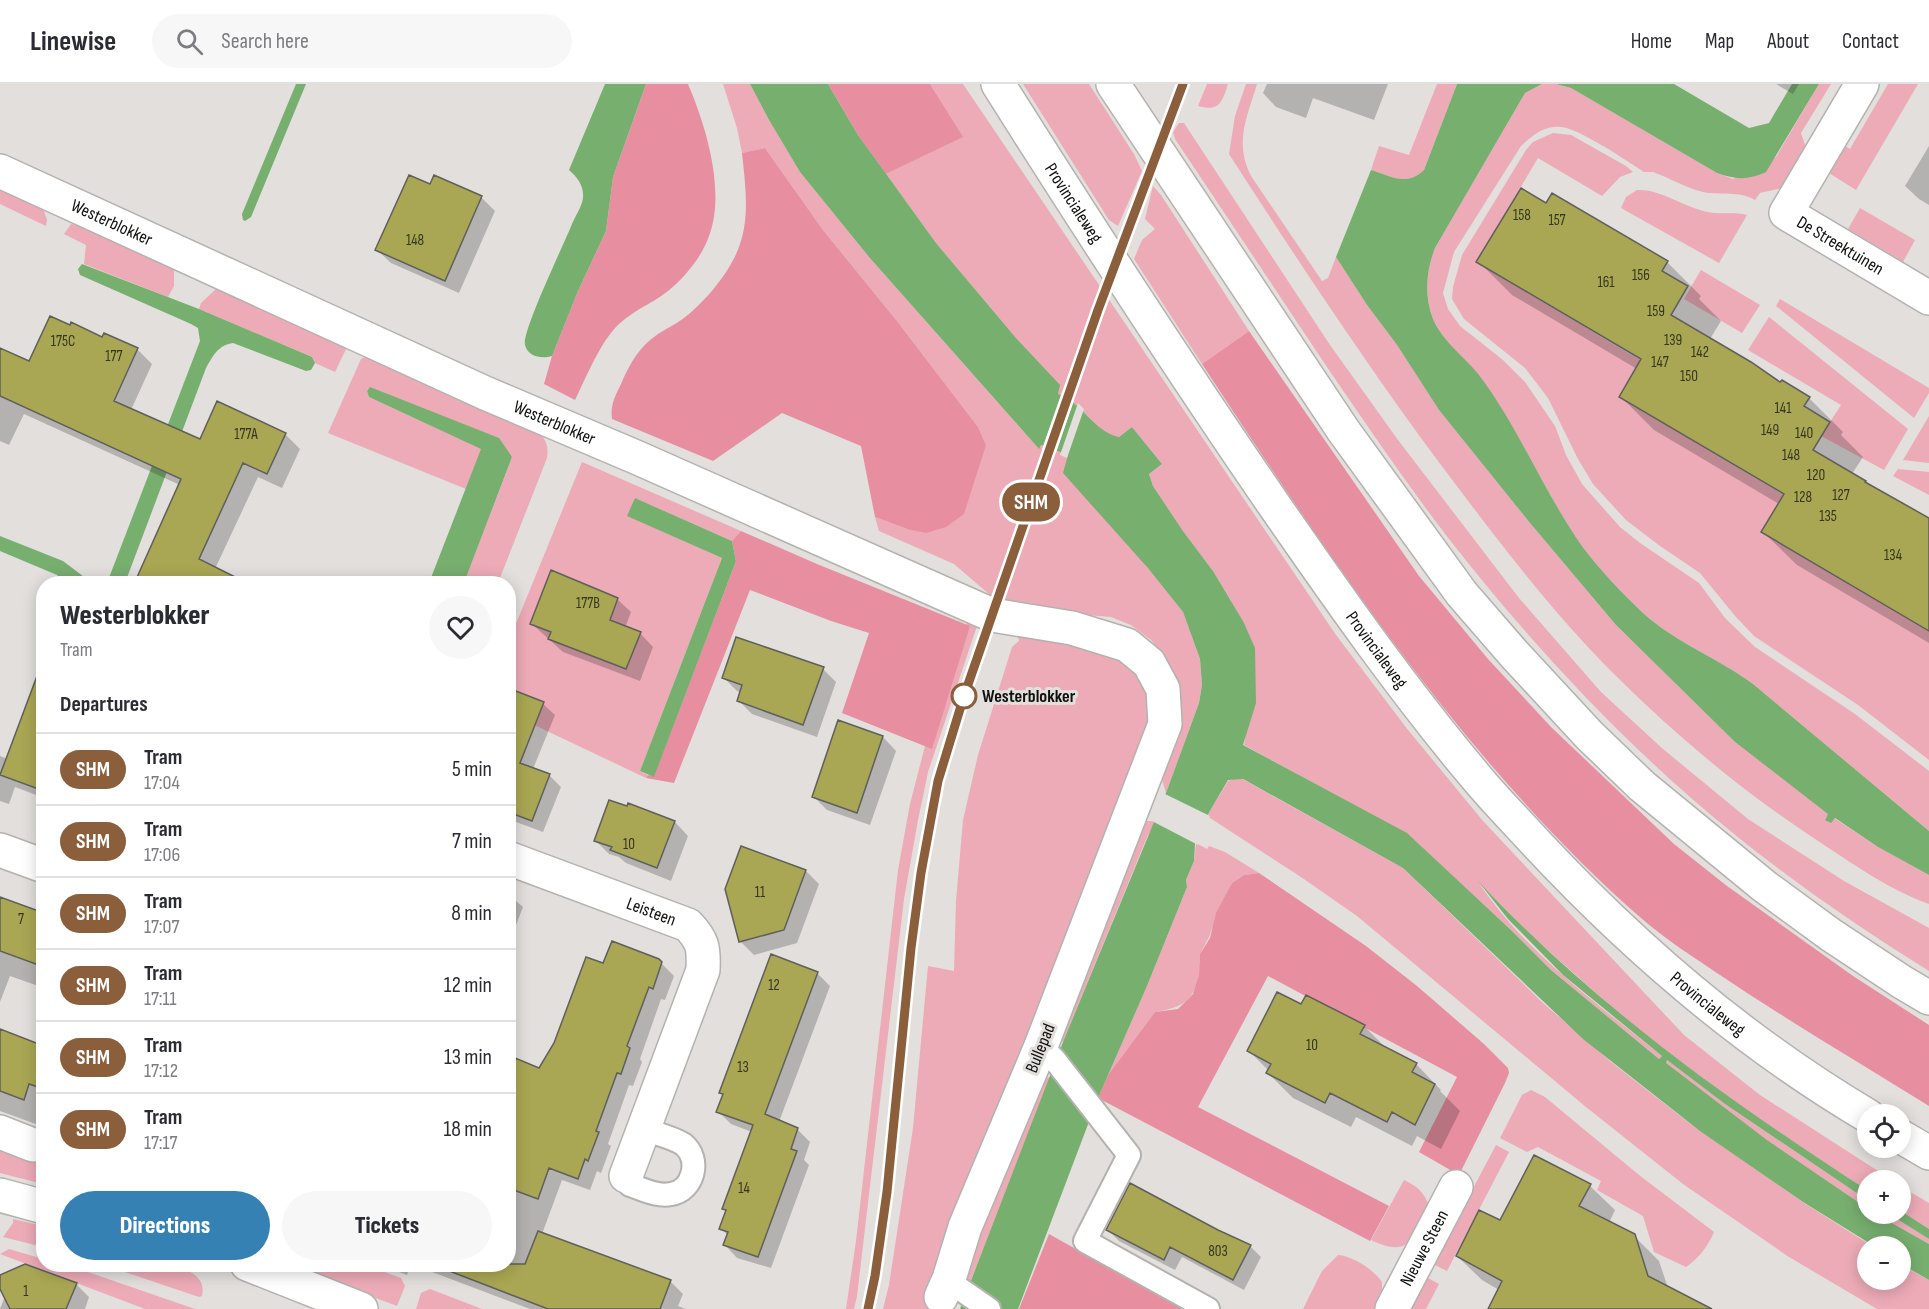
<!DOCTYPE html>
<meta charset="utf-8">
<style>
:root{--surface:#fff;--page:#f7f7f7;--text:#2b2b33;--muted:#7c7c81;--line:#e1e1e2;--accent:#3681b4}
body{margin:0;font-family:"Sofia Sans Condensed",sans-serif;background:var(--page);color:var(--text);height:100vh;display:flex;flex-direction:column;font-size:22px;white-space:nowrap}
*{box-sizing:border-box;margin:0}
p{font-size:20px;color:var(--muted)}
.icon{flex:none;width:33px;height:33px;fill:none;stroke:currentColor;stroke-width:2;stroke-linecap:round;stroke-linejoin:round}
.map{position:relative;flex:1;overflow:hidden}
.side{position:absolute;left:36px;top:492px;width:480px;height:696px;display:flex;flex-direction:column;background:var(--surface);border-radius:24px;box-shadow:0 3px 15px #0003}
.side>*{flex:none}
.badge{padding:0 12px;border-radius:20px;font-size:21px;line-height:39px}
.controls{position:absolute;left:1857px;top:1020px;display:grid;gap:12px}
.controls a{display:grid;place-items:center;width:54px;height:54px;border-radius:50%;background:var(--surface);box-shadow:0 3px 15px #0003;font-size:30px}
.map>.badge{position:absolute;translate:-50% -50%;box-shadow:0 0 0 3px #fff}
h2{padding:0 24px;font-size:22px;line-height:54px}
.round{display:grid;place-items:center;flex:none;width:63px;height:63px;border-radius:32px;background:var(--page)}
.headline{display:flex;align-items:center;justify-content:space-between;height:102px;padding:0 24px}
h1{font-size:28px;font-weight:800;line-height:45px}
.primary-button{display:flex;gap:12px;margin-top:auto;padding:12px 24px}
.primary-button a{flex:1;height:69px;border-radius:36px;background:var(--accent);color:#fff;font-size:24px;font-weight:800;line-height:69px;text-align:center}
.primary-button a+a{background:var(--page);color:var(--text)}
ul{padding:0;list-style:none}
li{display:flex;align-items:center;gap:18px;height:72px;padding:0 24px;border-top:2px solid var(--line)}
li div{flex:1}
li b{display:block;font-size:22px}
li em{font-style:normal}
li .badge{min-width:66px;font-weight:700;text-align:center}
header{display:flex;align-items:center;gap:36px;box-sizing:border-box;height:84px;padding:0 30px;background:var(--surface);border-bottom:2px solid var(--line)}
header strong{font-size:28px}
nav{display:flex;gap:33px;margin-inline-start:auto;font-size:21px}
.search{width:420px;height:54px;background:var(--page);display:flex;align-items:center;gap:15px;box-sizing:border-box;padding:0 21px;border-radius:33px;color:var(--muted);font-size:22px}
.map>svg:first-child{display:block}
</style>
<header>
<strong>Linewise</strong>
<div class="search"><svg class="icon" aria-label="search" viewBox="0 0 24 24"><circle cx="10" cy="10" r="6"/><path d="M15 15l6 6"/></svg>Search here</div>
<nav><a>Home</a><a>Map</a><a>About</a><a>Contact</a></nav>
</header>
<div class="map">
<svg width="1929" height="1225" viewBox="0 0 1929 1225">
<rect width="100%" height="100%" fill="#e2dfdc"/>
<!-- green -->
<path fill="#ecabb7" d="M723,0H750L769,36L800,88L869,173L1038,364L1040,361L1068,371L1147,483L1183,528L1200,575L1202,601L1199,619L1166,709L1162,696L1159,697L1172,592L1157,563L1151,556L1131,541L1111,533L1063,529L1015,520L989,510L954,480L879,447L875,433L907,445L986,361L978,343L897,237L823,146L765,64L742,69L737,44Z
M930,0H963L1336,551L1408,646L1483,737L1684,951L1760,1011L1892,1096H1868L1867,1106L1791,1057L1724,1010L1632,941L1533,853L1479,799C1523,866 1600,922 1662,972L1659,975L1551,886L1512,847L1435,776L1364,727L1244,661L1246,650L1243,537L1213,487L1183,447L1153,402L1149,390L1162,380L1132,343L1119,353L1111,351L1100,344L1075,320L1058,310L1052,293L1016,254L936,159L886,90L962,53Z
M1023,0H1089L1134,70L1142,87L1118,142L1109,136Z
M1207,0H1228C1222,18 1220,28 1198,22Z
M1246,0H1257C1247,34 1234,58 1251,92L1322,197L1328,194L1336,173L1367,221L1397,261L1439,326L1530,439L1616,541L1735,658L1829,730L1825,735L1834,734L1878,763L1929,791V820C1887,805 1849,777 1812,753C1741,706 1674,650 1614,590C1549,525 1493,450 1438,377C1364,277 1296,174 1229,70L1235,32Z
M1437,0H1457L1424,86C1406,103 1392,92 1371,86L1379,62L1409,71Z
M1542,0H1556L1571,4L1717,89L1733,95L1776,73L1819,0H1831L1801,49L1806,64L1782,104L1760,109L1755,116C1738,106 1722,112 1703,108C1686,104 1670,94 1653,88H1644C1628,78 1613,67 1596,58C1565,40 1550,34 1521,62L1454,168L1443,209L1448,225L1460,242L1503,276L1525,298L1555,342L1566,371L1582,400L1620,443L1640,459L1699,499L1725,534L1755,563L1855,630L1929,687V747L1753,600C1718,574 1676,559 1643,529C1621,508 1600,486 1582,462C1544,408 1519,344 1478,291C1464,272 1443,258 1433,235C1424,212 1426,187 1435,164L1525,9Z
M1888,0H1918L1856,106L1829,89L1845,62L1850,65Z
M1179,39H1184L1330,261L1398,356L1519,514L1601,608L1663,665L1748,735L1844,797L1929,844V887C1845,835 1763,777 1690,713C1601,635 1521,547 1449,455C1408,402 1371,347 1333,292C1280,213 1228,134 1175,55L1173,48Z
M1553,49L1571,51L1626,82L1633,88L1620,93L1602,112L1538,74L1476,178L1640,276L1618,313L1784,411L1761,448L1929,546V676L1858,621L1754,552L1736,533L1700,489L1660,462L1626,436L1593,400L1578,375L1548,314L1525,284L1464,235L1452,215L1453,203L1462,171L1526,66L1533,58Z
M1153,102L1161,111L1249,247L1202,280L1134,175L1142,156L1155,145L1145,135Z
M0,104L43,124L47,136L46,142L0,120Z
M1637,106C1663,105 1687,126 1714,129C1726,130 1735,128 1747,131L1719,179L1621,124L1626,113Z
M1860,124L1915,156L1903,178L1848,145Z
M71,140L77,141L174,184V202L168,213L84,180L86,161L64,150Z
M1701,186L1760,221L1742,249L1684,215Z
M217,204L347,263L335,288L315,279L312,273L199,225L201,219Z
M1780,215L1929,304V309L1914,334L1776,222Z
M1769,233L1908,345L1884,386L1821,352L1841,321L1748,266Z
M365,273H369L542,352C548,360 548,365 547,374L498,499H464L512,373L368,305L367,307L369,313L482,365L466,405L328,349L361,275Z
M1929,332V379L1903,376Z
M582,378L741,447L732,457L635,414L628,432L722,474L640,687L648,691L646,694L509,629V557Z
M1898,385L1929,388V411L1893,392Z
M968,535L978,539L928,688L918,736L904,815L857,1212L854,1225H846L856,1157L898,786L910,720L925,662Z
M1017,547L1071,555L1137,582L1156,626L927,1225H883L889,1201L913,1044L928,882L954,887L956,817L963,736L978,671L1012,563L1019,557Z
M1236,694L1242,695L1403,784L1543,919L1611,978L1688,1038L1804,1119L1872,1162H1868V1196H1900L1901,1181L1929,1196V1225H1877L1789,1173L1683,1100L1586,1023L1357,832L1301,793L1207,732L1228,697Z
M1142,737H1156L1147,753L1063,958L1054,951Z
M1196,759L1207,765L1209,762L1225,768L1259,789L1244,791L1232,799L1211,847C1209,855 1204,861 1201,869C1198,876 1201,885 1199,892C1193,919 1179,924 1155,928L1108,991L1147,902L1187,803L1186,796L1194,777Z
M1667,976L1725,1020L1867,1116V1124L1767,1056L1665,979Z
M1044,992L1050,994L969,1201L958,1193Z
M1531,1006L1545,1013L1639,1091L1714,1148C1708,1162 1699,1174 1686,1183L1654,1168L1643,1132L1597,1106L1601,1097L1538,1063L1527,1068L1500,1054L1522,1011Z
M0,1055L20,1067L40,1075L43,1067V1100L0,1089Z
M1496,1061L1509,1068L1447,1187L1433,1180Z
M1404,1096C1418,1103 1424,1108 1429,1122C1414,1154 1410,1175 1371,1156Z
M1900,1102L1929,1119V1145L1901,1127Z
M1876,1130H1889L1929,1155V1160Z
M13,1135L43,1142V1163L3,1153L13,1139Z
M9,1165L43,1175L44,1180L62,1181L85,1187L195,1225H145L0,1170Z
M1338,1171C1353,1172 1374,1186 1382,1198V1213L1376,1225H1303L1322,1187Z
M104,1181C127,1180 211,1172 202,1212L199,1213Z
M288,1181H365L401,1194L405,1202L397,1222Z
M1428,1194L1439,1200L1426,1225H1411Z
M430,1205L482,1225H416L421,1209Z"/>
<!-- forest -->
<path fill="#e78fa0" d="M646,0H688C706,42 726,107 709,152C703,170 689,188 675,201C659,217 636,224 619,240C600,258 587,292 575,316L544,300L552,272L578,207L606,147L613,93Z
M828,0H930L963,53L886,90L858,51Z
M765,64L823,146L897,237L978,343L986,361L964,430L946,443L926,449L907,445L875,433L861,362L782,329L713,377L612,335C610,322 615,312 621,300C630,279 639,263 658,250C669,243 680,238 689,230C709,213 732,185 740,160C750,131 745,99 742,69Z
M1249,247L1419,492L1488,575L1551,643L1674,760L1727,802L1853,892L1929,941V1022C1860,979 1790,938 1723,893C1695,874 1666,856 1641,834C1466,681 1329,473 1202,280Z
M741,447L817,480L970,542L932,665L842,629L869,549L831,537L750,506L674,699L646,694L648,691L654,692L736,477L732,457Z
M1259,789L1366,862L1417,902L1484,960L1508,984L1509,989L1505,999L1459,1091L1419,1068L1457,993L1268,892L1198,1023L1389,1122L1370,1157L1098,1014L1108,991L1155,928L1178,925L1193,910L1199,891L1200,870L1210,854L1216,829L1232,799L1244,791Z
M1049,1150L1183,1225H1019Z"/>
<!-- water -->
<path fill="#77af6f" d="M296,0H306L251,133L245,137L243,136L242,130Z
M605,0H646L613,93L606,147L578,207L552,272C542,275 528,273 525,261C521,249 565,158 572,140C575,133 582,122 583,114C584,102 578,94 569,86Z
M750,0H828L858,51L936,159L1016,254L1060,301L1058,310C1082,318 1094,348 1119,353L1132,343L1162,380L1149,390L1153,402L1183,447L1213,487L1243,537L1255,564L1256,619L1243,661L1407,749L1512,847L1551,886L1659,975L1662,972L1563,891L1508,835L1478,797C1592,919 1727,1016 1867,1106V1116L1725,1020L1667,976L1666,979L1767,1056L1867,1124L1868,1130H1876L1929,1160V1196L1901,1180L1900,1162H1874L1803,1118L1700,1047L1583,955L1403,784L1243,695L1228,696L1207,732L1195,760L1194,777L1186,796L1187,803L1147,902L1098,1014L1018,1225H960L1063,958L1166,709L1199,619L1202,601L1200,575L1183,528L1147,483L1063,389L1068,371L1041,361L1039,365L869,173L800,88L769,36Z
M1457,0H1542L1525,9L1435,164C1426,187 1424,212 1433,235C1443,258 1464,272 1479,291C1519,344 1544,408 1582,462C1600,486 1621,508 1643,529C1676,559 1718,574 1753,600L1929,747V791L1878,763L1835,734L1831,739L1825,736L1828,730L1735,658L1616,541L1530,439L1439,326L1397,261L1367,221L1336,173L1371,86C1392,92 1406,103 1424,86Z
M1556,0H1674L1749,44L1769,39L1792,0H1819L1766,88C1748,96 1736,96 1717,89L1571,4Z
M82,180L199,225L312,273L315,279L311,286L306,287L233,259C218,261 213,272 206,284L125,499H107L200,257L198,244L191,240L80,191L78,185Z
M370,303L499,354L512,373L464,499H429L481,365L369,313L367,307Z
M635,414L732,457L736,477L654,693L640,687L722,474L627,432Z
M0,452L63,477L92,499H66L57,491L0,467Z
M1901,1127L1929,1145V1155L1889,1130H1900Z"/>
<!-- pier -->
<path fill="#e2dfdc" d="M1062,308L1071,311L1074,316L1056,369L1042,365Z
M1078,319L1084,325L1067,374L1060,371Z
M1163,709L1210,732L1198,761L1152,737Z"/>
<!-- shadow -->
<path fill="#0003" d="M1267,0H1388L1374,36L1313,14L1306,34L1276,23L1263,9Z
M1776,0H1799L1793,10Z
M1929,62V121L1919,115L1905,102Z
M435,93L481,113L495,127L459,209L391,179L377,166L431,102Z
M1553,111L1667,178L1701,212L1699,215L1721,237L1710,255L1780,301L1809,314L1843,348L1841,351L1863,373L1852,390L1870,402L1929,435V559L1797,481L1763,448L1779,420L1654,346L1621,313L1637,285L1512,211L1478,177L1546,121Z
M103,255L137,265L152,280L131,326L200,357L285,350L300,365L282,404L258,393L215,485L136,500L180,401L24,330L9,361L0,357V266L30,279Z
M617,515L631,528L625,544L640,549L653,563L640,597L563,568L532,540Z
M823,585L836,598L817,653L752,630L739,617L742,609L737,607L723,593Z
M44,613V714L15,703L9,720L0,717V672L8,675Z
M543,620L555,631L533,685L549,691L561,703L543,748L508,735V626Z
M839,638L883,653L896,667L870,741L827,726L814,713Z
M629,721L675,738L688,752L671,797L626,779L619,773L609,770L595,756Z
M742,763L806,787L819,800L797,859L754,871L741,858L727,805Z
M508,810L523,823L508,862Z
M0,814L44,831V904L10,892L0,918Z
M658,876L674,892L665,916L661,915L640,975L642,978L633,1002L629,1001L608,1060L611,1062L601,1089L597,1087L590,1106L562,1096L542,1150L670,1197L683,1210L678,1222L686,1225H530L411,1180H508V973L540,986L604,881Z
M817,889L830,902L779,1038L797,1045L810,1058L804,1076L809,1081L771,1184L737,1174L725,1161L728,1152L721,1144L727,1128L723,1125L752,1048L731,1040L718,1027L724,1011L721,1008Z
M1302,922L1364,942L1388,966L1416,980L1441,1006L1440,1007L1460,1027L1441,1065L1417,1052L1412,1062L1356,1033L1351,1043L1293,1014L1268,989L1269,987L1249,967Z
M0,947L44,963V1043L0,1027Z
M1535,1073L1590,1102L1615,1126L1609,1139L1634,1152L1659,1177L1668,1204L1694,1225H1489L1499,1206L1482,1196L1457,1172L1501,1138Z
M1108,1146L1250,1162L1261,1173L1244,1206L1182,1173L1175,1186L1119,1157Z
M378,1180H411L407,1191Z
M0,1192L76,1200L89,1213L85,1225H0L5,1212L0,1202Z"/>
<!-- building -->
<path fill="#a9a753" stroke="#5f5f5c" stroke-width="1.5" d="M409,91L430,100L434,91L482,112L445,197L375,166Z
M1521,104L1546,119L1552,109L1668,177L1662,187L1688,202L1671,231L1751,278L1780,298L1782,296L1810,313L1804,322L1830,338L1813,366L1866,397L1865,398L1929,434V547L1761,448L1784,410L1619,313L1641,275L1476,178Z
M50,232L70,241L71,238L102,253L104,249L138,264L114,317L200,355L217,317L286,349L267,390L243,379L199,475L249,500H134L181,395L0,312V264L29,277Z
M551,486L618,514L610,536L641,548L626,585L548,555L551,548L530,540Z
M736,553L824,583L803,641L737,617L742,601L722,594Z
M40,584H44V707L0,691Z
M508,604L544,618L520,679L550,690L532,737L508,728Z
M838,636L883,652L857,729L812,713Z
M609,716L627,722L628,719L675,737L657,784L610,766L612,763L594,757Z
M741,762L806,786L784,846L739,858L725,805Z
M0,813L44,829V883L0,867Z
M612,857L659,875L662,878L653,905L649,903L627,962L630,964L621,990L617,989L596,1047L599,1048L588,1077L585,1075L578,1095L549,1084L538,1115L508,1104V971L539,984L554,959L586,873L603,879Z
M771,870L818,888L765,1030L798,1044L791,1065L797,1067L758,1173L723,1161L728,1148L719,1145L726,1126L722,1125L753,1041L716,1028L723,1010L719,1009Z
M1277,908L1301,920L1306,911L1365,941L1360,950L1417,979L1412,988L1435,1000L1415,1041L1392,1028L1387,1038L1330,1009L1325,1019L1266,989L1271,980L1247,967Z
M0,945L44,962V1005L29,1000L24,1016L0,1007Z
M1534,1071L1591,1100L1579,1122L1635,1150L1648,1192L1712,1225H1488L1502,1197L1456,1172L1479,1126L1500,1136Z
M1130,1099L1218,1146L1251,1161L1233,1196L1170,1163L1164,1176L1106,1146Z
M538,1147L671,1196L660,1225H548L439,1183V1180H525Z
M25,1180L77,1199L66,1225H10L0,1205V1191Z"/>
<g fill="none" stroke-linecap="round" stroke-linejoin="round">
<defs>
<path id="service" d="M1041,962L1054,975L1129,1071L1085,1157L1208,1225
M626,1092L630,1101C643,1105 657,1113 671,1110C693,1107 702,1075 683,1060C672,1053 656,1050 644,1045
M960,1205L989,1225"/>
<g id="minor">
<path id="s1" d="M1862,0L1786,129L1929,214"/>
<path id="s2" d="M0,87L485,309L638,374L992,531L1072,544L1127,561L1149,579L1163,605L1165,640L1041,962L965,1143L949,1195L941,1213"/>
<path d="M0,766L44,782"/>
<path id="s3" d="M508,774L688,841C703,857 704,864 703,886L626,1092"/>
<path d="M0,1048L33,1061"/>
<path id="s4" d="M1392,1225L1456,1103"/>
</g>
<path id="tertiary" d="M0,1111L44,1123
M247,1180L361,1225"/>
<g id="secondary">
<path id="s5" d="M998,0C1087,141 1178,281 1272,418C1337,512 1402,605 1476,693C1495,716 1516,737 1536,759C1634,864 1743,958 1868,1032"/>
<path d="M1113,0L1343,346L1462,510L1514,570L1589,651L1642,702L1764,802L1831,851L1902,898L1929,914"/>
<path d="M1900,1052L1929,1069"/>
</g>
</defs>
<!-- service casing -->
<use href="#service" stroke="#b4b2af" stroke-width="26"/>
<!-- minor casing -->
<use href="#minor" stroke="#b4b2af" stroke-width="36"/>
<!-- tertiary casing -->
<use href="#tertiary" stroke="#b4b2af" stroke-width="36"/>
<!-- secondary casing -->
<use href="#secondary" stroke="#b4b2af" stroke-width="36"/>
<!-- service -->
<use href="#service" stroke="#fff" stroke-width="22"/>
<!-- minor -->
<use href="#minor" stroke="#fff" stroke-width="33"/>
<!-- tertiary -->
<use href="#tertiary" stroke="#fff" stroke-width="33"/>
<!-- secondary -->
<use href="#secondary" stroke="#fff" stroke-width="33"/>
<!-- rail -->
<path stroke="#5c5b59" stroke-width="4.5" stroke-dasharray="8 8" stroke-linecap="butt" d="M868,1225L875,1192L887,1108L911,864L921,789L938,697L964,612L1106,205L1183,0"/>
</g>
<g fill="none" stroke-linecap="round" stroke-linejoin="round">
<defs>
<path id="line" d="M868,1225L875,1192L887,1108L911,864L921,789L938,697L964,612L1098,226L1183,0"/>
</defs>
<!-- line casing -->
<use href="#line" stroke="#fff" stroke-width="14"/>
<!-- line -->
<use href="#line" stroke="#8b5e3c" stroke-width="9"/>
</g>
<!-- markers -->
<circle fill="#fff" stroke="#8b5e3c" stroke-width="3" cx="964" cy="612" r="12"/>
<g text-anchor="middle" stroke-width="6" stroke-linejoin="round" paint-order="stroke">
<!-- number labels -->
<g font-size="15" fill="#36351e">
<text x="1522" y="136">158</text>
<text x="1557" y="141">157</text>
<text x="415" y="161">148</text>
<text x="1641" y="196">156</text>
<text x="1606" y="203">161</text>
<text x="1656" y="232">159</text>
<text x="1673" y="261">139</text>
<text x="63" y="262">175C</text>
<text x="1700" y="273">142</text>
<text x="114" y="277">177</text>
<text x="1660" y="283">147</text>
<text x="1689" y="297">150</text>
<text x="1783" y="329">141</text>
<text x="1770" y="351">149</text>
<text x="1804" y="354">140</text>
<text x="246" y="355">177A</text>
<text x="1791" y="376">148</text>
<text x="1816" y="396">120</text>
<text x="1841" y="416">127</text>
<text x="1803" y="418">128</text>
<text x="1828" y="437">135</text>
<text x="1893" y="476">134</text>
<text x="588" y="524">177B</text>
<text x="629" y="765">10</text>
<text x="760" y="813">11</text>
<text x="21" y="840">7</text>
<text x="774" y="906">12</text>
<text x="1312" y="966">10</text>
<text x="743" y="988">13</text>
<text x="744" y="1109">14</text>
<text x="1218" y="1172">803</text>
<text x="26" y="1212">1</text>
</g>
<!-- street labels -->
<g font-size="18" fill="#0f0f0d" stroke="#e2dfdc">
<text dy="6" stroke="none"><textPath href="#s5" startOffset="141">Provincialeweg</textPath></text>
<text dy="6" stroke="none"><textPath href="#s2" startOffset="123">Westerblokker</textPath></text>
<text dy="6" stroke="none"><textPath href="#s1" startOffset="213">De Streektuinen</textPath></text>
<text dy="6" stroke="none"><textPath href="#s2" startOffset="609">Westerblokker</textPath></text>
<text dy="6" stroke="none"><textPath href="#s5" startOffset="681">Provincialeweg</textPath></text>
<text dy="6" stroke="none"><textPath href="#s3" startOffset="153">Leisteen</textPath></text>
<text dy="6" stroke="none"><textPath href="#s5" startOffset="1167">Provincialeweg</textPath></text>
<text transform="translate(1040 964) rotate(-68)" y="6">Bullepad</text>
<text dy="6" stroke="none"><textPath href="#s4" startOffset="69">Nieuwe Steen</textPath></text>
</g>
<!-- stop labels -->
<g font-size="18" font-weight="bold" fill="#0f0f0d" stroke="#e2dfdc" text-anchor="start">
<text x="982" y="618">Westerblokker</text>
</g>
</g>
</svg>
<div class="controls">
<a><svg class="icon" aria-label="locate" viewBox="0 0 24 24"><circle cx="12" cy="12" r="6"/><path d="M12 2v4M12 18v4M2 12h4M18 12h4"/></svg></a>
<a>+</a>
<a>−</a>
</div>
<b class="badge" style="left:1031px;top:418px;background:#8b5e3c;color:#fff">SHM</b>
<section class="side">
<div class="headline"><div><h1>Westerblokker</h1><p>Tram</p></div><a class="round"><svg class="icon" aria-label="heart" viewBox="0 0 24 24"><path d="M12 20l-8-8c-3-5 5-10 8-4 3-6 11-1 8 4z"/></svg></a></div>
<h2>Departures</h2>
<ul>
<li><span class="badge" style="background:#8b5e3c;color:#fff">SHM</span><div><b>Tram</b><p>17:04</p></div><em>5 min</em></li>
<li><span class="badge" style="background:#8b5e3c;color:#fff">SHM</span><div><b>Tram</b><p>17:06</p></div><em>7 min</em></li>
<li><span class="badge" style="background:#8b5e3c;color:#fff">SHM</span><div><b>Tram</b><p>17:07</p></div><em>8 min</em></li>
<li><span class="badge" style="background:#8b5e3c;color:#fff">SHM</span><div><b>Tram</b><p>17:11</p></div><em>12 min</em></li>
<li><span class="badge" style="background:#8b5e3c;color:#fff">SHM</span><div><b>Tram</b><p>17:12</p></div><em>13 min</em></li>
<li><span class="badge" style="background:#8b5e3c;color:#fff">SHM</span><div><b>Tram</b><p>17:17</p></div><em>18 min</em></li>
</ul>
<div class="primary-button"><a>Directions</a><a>Tickets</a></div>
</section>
</div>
